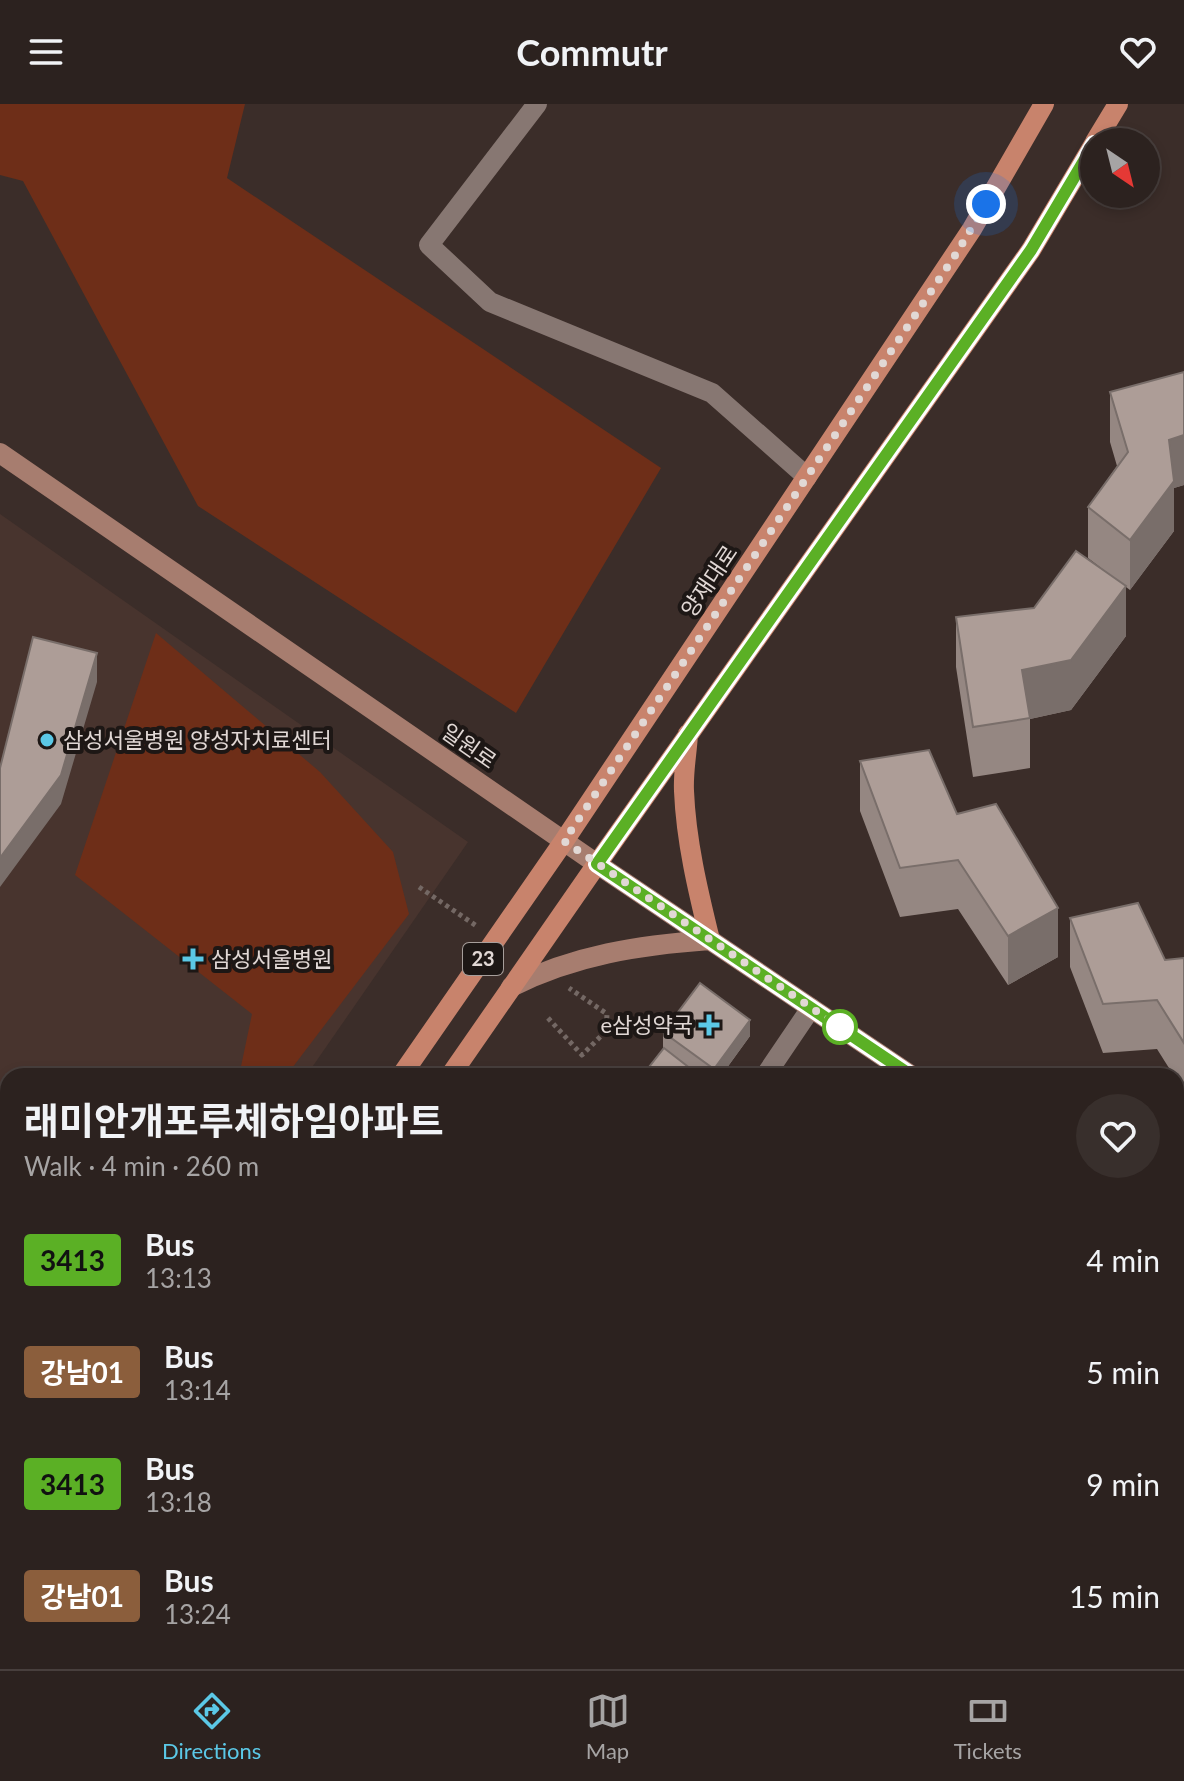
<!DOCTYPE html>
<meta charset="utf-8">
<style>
:root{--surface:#2c221f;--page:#382f2c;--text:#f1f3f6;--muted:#a6a4a4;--line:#483f3d;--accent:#5bc8e6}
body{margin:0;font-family:Lato,"Noto Sans KR",sans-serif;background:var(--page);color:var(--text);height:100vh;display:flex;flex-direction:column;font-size:30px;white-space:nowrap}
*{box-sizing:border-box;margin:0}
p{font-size:26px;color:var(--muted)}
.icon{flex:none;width:44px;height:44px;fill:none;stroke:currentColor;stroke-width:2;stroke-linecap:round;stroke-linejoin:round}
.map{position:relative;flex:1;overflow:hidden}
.drawer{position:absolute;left:0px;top:964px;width:1184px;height:602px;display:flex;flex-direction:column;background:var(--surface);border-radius:24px 24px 0 0;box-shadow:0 4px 12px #0003,0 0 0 2px var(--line)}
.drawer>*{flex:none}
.badge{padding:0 16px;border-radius:6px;font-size:28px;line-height:52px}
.needle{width:52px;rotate:145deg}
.fabs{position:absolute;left:1080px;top:24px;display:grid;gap:16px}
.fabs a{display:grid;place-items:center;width:80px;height:80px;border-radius:50%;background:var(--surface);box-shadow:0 4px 12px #0003,0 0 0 2px var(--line);font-size:40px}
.you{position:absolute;width:40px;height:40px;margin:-20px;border:6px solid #fff;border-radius:50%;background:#1a73e8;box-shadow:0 0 0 12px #1a73e833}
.map>.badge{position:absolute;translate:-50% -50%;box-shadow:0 0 0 4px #fff}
.round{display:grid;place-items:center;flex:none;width:84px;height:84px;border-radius:42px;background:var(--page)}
.headline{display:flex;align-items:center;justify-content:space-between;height:136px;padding:0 24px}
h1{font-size:38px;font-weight:700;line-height:60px}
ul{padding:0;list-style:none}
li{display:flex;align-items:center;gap:24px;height:112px;padding:0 24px}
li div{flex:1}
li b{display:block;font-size:30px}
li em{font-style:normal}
li .badge{min-width:88px;font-weight:700;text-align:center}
header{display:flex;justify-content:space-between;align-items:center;height:104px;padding:0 24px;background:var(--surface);font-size:36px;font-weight:700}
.dock{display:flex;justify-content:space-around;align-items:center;height:112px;border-top:2px solid var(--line);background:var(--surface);font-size:22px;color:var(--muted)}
.dock a{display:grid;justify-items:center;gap:4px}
.dock .current{color:var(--accent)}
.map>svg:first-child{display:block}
</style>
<header><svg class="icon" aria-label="menu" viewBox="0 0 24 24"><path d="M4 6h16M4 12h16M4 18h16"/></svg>Commutr<svg class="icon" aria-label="heart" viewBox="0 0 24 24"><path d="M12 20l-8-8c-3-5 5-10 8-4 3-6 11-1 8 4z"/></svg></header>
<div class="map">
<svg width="1184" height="1565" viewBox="0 0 1184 1565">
<rect width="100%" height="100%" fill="#3b2d29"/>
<!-- built -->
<path fill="#48342e" d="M0,410L468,738L306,972H8V1403L0,1415Z"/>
<!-- green -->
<path fill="#6e2e18" d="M0,0H245L227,74L661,364L516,609L198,402L23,77L0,71Z
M156,529L320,668L393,748L409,810L286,972H239L252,910L75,771Z"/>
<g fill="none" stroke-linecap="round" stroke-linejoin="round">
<!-- path -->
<path stroke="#746864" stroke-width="5" stroke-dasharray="4 4" stroke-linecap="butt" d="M419,783L478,823
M548,914L582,951L606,927L607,910L569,884"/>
<!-- street -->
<path stroke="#877772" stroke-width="20" d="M537,0L429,141L490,198L712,289L807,373
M765,972L811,904
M1176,1343L1184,1349
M632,1558L642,1565
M921,1558L931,1565
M361,1565L366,1558
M1003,1565L1006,1558"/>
<!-- secondary -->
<path stroke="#a77d6f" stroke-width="20" d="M0,349L597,760L912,972
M511,883C574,851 640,841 710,836
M1176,1149L1184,1154"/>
<!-- primary -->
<path stroke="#c8836c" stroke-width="20" d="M1095,38L1118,0
M688,630C687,649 683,668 684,687C686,737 698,787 710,836
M401,972L564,737L972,125L1044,0
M450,972L597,760L1031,146L1094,40
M0,1548L8,1536
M55,1565L60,1558"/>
</g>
<!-- wall -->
<path fill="#958782" d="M1184,268V381L1174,384V427L1130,486L1126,483V532L1071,606L1030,615V664L973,673L956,563V513L1034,504L1109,470L1088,454V403L1117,362L1110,338V288Z
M860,657L957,710L1058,853L1008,881L958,805L900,813L860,707Z
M1070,814L1165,856L1184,854V988L1176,975V972H1174L1157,945L1103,949L1070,863Z
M663,928L750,932L721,972H701L663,944Z
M1176,1200L1184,1206V1298L1176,1292Z
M1176,1349L1184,1354V1491L1176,1487Z
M389,1558H449L444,1565H391Z
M461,1558H522L517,1565H457Z
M657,1558H674L669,1565H667Z
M755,1558H815L810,1565H750Z
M954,1558H981L976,1565H963Z
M1096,1558H1165L1162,1565H1096Z"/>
<!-- shaded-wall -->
<path fill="#796e6a" d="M1184,331V381L1174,384V427L1130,486V436L1169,336Z
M1126,482V532L1071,606L1030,615L1022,566Z
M97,549V578L61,700L0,783V754Z
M1058,804V853L1008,881V832Z
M750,916V932L721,972H714V965Z
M1184,1218V1239L1176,1250V1229Z
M1184,1511V1522L1176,1538V1527Z
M300,1558H312L307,1565H294Z
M441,1558H449L444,1565H437Z
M514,1558H522L517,1565H510Z
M587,1558H593V1560L589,1565H582Z
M669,1558H674L669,1565Z
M739,1558H747L742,1565H734Z
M808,1558H815L810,1565H806V1561Z
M878,1558H885L880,1565H873Z
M972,1558H981L976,1565H971V1560Z
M1160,1558H1165L1162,1565H1156Z"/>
<!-- building -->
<path fill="#ad9d97" stroke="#796e6a" stroke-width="2" d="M1184,268V331L1169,336L1174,377L1130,436L1088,403L1128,348L1110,288Z
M1076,447L1126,482L1071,556L1022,566L1030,614L973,623L956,513L1034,504Z
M33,533L97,549L61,671L0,754V664Z
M929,646L957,710L996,700L1058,804L1008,832L958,756L900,764L860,657Z
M1138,799L1165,856L1184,854V939L1157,896L1103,900L1070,814Z
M700,879L750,916L714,965L663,928Z
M664,944L700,972H642Z
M1176,1200L1184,1206V1218L1176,1229Z
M1184,1232V1281L1176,1276V1243Z
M1176,1349L1184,1354V1417L1176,1411Z
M1176,1428L1184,1432V1480L1176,1476Z
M1176,1492L1184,1496V1511L1176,1527Z
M232,1558H300L294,1565H237L230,1560Z
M393,1558H441L437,1565H395Z
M461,1558H476L487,1565H457Z
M490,1558H514L510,1565H501Z
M533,1558H587L582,1565H528Z
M685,1558H739L734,1565H681Z
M755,1558H788L799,1565H750Z
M824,1558H878L873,1565H819Z
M886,1558H914L925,1565H881Z
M1026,1558H1064L1077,1565H1026L1023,1563Z
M1101,1558H1160L1156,1565H1114Z"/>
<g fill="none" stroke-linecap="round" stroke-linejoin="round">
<defs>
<path id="line" d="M912,972L597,760L1031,146L1094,40"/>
</defs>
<!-- line casing -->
<use href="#line" stroke="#fff" stroke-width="18"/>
<!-- line -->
<use href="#line" stroke="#5bb025" stroke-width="12"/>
<!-- walk -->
<path stroke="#e1d8d5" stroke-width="8" stroke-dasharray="0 14.4" d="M840,923L564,737L956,150L986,100"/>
</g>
<!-- markers -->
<g fill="#5bc8e6" stroke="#1d1715" stroke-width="3">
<circle cx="47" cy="636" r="8"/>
<path d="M189 843h8v8h8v8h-8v8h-8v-8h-8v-8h8z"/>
<path d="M705 909h8v8h8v8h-8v8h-8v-8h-8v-8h8z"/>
</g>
<circle fill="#fff" stroke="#5bb025" stroke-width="4" cx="840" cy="923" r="16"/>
<g text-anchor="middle" stroke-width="8" stroke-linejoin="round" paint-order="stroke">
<!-- shield labels -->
<rect fill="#1d1715" stroke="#a69e9b" stroke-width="2" x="463" y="839" width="40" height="32" rx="6"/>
<g font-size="20" font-weight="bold" fill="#e1d8d5">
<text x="483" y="862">23</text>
</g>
<!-- street labels -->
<g font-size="22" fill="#e1d8d5" stroke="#1d1715">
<text transform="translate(709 477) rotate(-56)" y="8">양재대로</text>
<text transform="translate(469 642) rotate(35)" y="8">일원로</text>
</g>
<!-- poi labels -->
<g font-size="22" fill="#e1d8d5" stroke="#1d1715" text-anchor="start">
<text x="63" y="644">삼성서울병원 양성자치료센터</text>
<text x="211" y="863">삼성서울병원</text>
<text x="693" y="929" text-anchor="end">e삼성약국</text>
</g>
</g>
</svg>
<div class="fabs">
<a><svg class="needle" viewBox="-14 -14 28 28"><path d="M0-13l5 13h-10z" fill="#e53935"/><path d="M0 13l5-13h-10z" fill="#a6a4a4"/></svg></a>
</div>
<div class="you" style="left:986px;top:100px"></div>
<section class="drawer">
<div class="headline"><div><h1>래미안개포루체하임아파트</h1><p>Walk · 4 min · 260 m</p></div><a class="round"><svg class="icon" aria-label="heart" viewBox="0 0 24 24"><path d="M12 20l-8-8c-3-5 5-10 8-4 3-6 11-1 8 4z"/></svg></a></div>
<ul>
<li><span class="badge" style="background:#5bb025;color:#111">3413</span><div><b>Bus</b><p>13:13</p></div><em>4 min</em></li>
<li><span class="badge" style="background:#8b5e3c;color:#fff">강남01</span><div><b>Bus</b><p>13:14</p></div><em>5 min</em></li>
<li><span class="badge" style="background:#5bb025;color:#111">3413</span><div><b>Bus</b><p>13:18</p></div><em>9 min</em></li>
<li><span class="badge" style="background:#8b5e3c;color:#fff">강남01</span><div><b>Bus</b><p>13:24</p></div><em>15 min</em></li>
</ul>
</section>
</div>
<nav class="dock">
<a class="current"><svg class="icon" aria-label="directions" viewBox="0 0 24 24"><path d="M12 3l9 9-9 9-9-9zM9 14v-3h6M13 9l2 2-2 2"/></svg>Directions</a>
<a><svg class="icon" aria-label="map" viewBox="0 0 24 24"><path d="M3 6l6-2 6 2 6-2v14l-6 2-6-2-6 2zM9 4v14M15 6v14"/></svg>Map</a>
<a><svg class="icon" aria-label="tickets" viewBox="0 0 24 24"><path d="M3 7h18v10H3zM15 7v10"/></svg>Tickets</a>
</nav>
